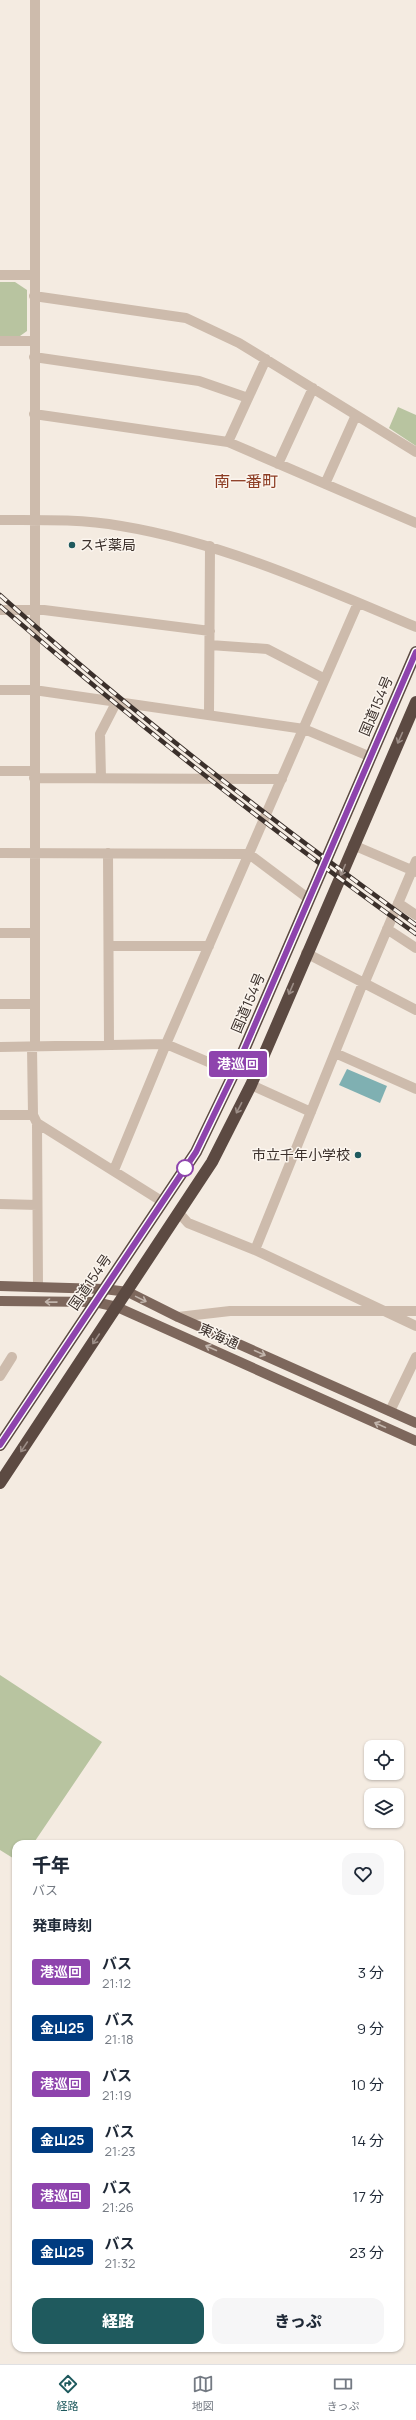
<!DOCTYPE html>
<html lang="ja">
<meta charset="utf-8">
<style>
:root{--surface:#fff;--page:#f6f6f7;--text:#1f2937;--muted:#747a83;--line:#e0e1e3;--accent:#1f5a5e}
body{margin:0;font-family:Manrope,"Noto Sans JP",sans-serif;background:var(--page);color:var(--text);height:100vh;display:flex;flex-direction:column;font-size:15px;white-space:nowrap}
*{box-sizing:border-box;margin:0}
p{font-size:13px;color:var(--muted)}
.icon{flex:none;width:22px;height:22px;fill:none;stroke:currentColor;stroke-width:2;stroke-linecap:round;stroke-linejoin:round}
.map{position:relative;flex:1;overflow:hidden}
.details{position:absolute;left:12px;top:1840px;width:392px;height:512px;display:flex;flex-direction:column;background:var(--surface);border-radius:12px;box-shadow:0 1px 3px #0004}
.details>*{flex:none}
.badge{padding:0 8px;border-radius:3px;font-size:14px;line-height:26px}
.tools{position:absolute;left:364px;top:1740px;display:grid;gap:8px}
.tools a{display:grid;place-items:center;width:40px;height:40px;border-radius:8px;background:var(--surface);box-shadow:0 1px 3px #0004;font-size:20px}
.map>.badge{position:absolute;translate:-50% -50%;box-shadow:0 0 0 2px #fff}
h2{padding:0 20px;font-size:15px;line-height:36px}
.round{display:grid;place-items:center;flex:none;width:42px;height:42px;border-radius:12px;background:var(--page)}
.summary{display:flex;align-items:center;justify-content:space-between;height:68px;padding:0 20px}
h1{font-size:19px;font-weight:800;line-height:30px}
.button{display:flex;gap:8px;margin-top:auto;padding:8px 20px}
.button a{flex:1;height:46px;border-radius:12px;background:var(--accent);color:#fff;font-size:16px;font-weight:800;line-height:46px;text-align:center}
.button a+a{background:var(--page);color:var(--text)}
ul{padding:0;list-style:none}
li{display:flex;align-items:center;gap:12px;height:56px;padding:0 20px}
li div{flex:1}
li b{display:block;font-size:15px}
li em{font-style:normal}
li .badge{min-width:44px;font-weight:700;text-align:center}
.tab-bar{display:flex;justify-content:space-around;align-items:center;height:56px;border-top:1px solid var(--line);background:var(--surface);font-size:11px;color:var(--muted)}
.tab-bar a{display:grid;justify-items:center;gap:2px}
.tab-bar .on{color:var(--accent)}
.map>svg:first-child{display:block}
</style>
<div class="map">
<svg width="416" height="2364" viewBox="0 0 416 2364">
<rect width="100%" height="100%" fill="#f4ebe1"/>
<!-- green -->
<path fill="#b8c4a0" d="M0,282H15L27,290V331L20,336H0Z
M398,407L416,415V446L389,428Z
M0,1675L102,1742L33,1844H16V1860L0,1850Z"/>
<!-- water -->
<path fill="#7fb0b2" d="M347,1069L387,1086L380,1103L339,1085Z"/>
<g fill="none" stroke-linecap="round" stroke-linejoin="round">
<!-- minor -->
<path stroke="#cdbbac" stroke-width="10" d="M35,0V1045
M0,275H34
M34,296L186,318L239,343L416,452
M0,341H34
M34,357L199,381L248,398
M34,414L228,442L416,523
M228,442L266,359
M278,464L313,388
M325,484L356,415
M0,520C40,520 81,519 121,526C224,543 321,587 416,627
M0,610H44L210,631
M210,645L267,649L325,679
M0,690H34L304,729L371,757
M209,714L210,546
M0,771H34
M34,778L282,779
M101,778L100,734L117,701
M353,845L416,872
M0,853L249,854L309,899
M108,853L109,1045
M398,903L416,915
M387,929L416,948
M0,933H35
M109,946H209
M306,953L416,1010
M364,984L416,861
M0,1004H35
M0,1047L166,1044L234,1073
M32,1047L33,1115L37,1123L38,1287
M335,1053L416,1089
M251,1085L311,1112
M0,1115H33
M37,1123L163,1202
M114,1170L166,1044L358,603
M0,1204L37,1205
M179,1213L188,1223L255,1250L416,1326
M255,1250L363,983
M178,1317L230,1311H416
M0,1376L12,1357
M390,1411L416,1357"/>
<!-- major -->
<path stroke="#7d675c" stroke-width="10" d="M0,1286L104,1289L128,1292L178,1317L416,1423
M0,1301L95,1302L117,1307L416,1441"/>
<!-- highway -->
<path stroke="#5c4a42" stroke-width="12" d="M0,1445L196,1152L234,1073L416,652
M0,1483L212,1162L251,1085L416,702"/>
<defs>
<path id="rail" d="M0,595C132,713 272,821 416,925
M0,606C134,722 272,831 416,934"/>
</defs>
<!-- rail casing -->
<use href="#rail" stroke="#3b302b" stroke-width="4.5"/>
<!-- rail -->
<use href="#rail" stroke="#fbf5ee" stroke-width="3" stroke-dasharray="9" stroke-linecap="butt"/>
</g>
<!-- one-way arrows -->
<defs><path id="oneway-shaft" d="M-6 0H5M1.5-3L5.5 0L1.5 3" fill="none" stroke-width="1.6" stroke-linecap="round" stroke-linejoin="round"/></defs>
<g stroke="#9c8e87">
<use href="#oneway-shaft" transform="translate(400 738) rotate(114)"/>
<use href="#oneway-shaft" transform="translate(343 870) rotate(113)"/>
<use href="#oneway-shaft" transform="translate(291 989) rotate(113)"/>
<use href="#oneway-shaft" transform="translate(239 1108) rotate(117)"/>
<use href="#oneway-shaft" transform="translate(96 1339) rotate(124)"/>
<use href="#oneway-shaft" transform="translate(24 1447) rotate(124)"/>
</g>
<g stroke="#c2b5ac">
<use href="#oneway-shaft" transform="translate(141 1299) rotate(26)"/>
<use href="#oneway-shaft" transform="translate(51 1302) rotate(-179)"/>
<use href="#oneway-shaft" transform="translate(211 1348) rotate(-156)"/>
<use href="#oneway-shaft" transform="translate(260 1353) rotate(24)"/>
<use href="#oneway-shaft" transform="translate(380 1425) rotate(-156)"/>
</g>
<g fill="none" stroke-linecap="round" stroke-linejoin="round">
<defs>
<path id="line" d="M0,1445L196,1152L234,1073L416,652"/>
</defs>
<!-- line casing -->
<use href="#line" stroke="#fff" stroke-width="9"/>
<!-- line -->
<use href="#line" stroke="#8e44ad" stroke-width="6"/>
</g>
<!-- markers -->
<g fill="#1f5a5e" stroke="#fbf5ee" stroke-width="1.5">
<circle cx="72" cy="545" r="4"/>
<circle cx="358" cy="1155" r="4"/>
</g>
<circle fill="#fff" stroke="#8e44ad" stroke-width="2" cx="185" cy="1168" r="8"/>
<g text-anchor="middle" stroke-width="3" stroke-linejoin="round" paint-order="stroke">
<!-- poi labels -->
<g font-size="14" fill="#3b302b" stroke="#fbf5ee" text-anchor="start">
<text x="80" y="550">スギ薬局</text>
<text x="350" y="1160" text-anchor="end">市立千年小学校</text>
</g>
<!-- street labels -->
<g font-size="14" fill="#3b302b" stroke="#fbf5ee">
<text transform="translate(376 706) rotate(-67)" y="5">国道154号</text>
<text transform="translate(248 1003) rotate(-67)" y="5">国道154号</text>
<text transform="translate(90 1282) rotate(-56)" y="5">国道154号</text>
<text transform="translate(219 1336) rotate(24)" y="5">東海通</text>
</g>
<!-- quarter labels -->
<g font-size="16" fill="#8c3b22" stroke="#fbf5ee">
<text x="246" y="487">南一番町</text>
</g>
</g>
</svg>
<div class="tools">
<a><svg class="icon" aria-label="locate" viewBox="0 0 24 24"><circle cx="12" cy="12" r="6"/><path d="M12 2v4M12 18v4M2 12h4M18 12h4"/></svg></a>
<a><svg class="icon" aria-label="layers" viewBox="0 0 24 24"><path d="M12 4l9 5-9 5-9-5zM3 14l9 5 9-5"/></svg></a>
</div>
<b class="badge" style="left:238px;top:1064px;background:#8e44ad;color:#fff">港巡回</b>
<section class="details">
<div class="summary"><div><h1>千年</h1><p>バス</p></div><a class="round"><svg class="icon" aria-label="heart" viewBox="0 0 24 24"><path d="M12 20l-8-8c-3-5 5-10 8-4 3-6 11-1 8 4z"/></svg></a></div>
<h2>発車時刻</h2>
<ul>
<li><span class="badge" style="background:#8e44ad;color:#fff">港巡回</span><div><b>バス</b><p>21:12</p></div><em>3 分</em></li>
<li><span class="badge" style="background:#003b80;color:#fff">金山25</span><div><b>バス</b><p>21:18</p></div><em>9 分</em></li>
<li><span class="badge" style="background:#8e44ad;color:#fff">港巡回</span><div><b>バス</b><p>21:19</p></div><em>10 分</em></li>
<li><span class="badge" style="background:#003b80;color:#fff">金山25</span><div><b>バス</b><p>21:23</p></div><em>14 分</em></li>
<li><span class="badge" style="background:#8e44ad;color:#fff">港巡回</span><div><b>バス</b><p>21:26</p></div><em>17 分</em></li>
<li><span class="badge" style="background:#003b80;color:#fff">金山25</span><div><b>バス</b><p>21:32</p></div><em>23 分</em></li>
</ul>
<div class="button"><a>経路</a><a>きっぷ</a></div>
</section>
</div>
<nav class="tab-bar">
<a class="on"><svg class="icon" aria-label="directions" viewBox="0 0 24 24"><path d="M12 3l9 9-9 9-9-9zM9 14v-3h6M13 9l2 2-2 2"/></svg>経路</a>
<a><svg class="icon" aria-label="map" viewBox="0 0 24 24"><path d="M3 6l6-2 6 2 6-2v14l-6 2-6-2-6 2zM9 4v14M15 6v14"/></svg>地図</a>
<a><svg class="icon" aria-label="tickets" viewBox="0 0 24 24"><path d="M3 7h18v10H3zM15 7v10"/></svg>きっぷ</a>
</nav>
